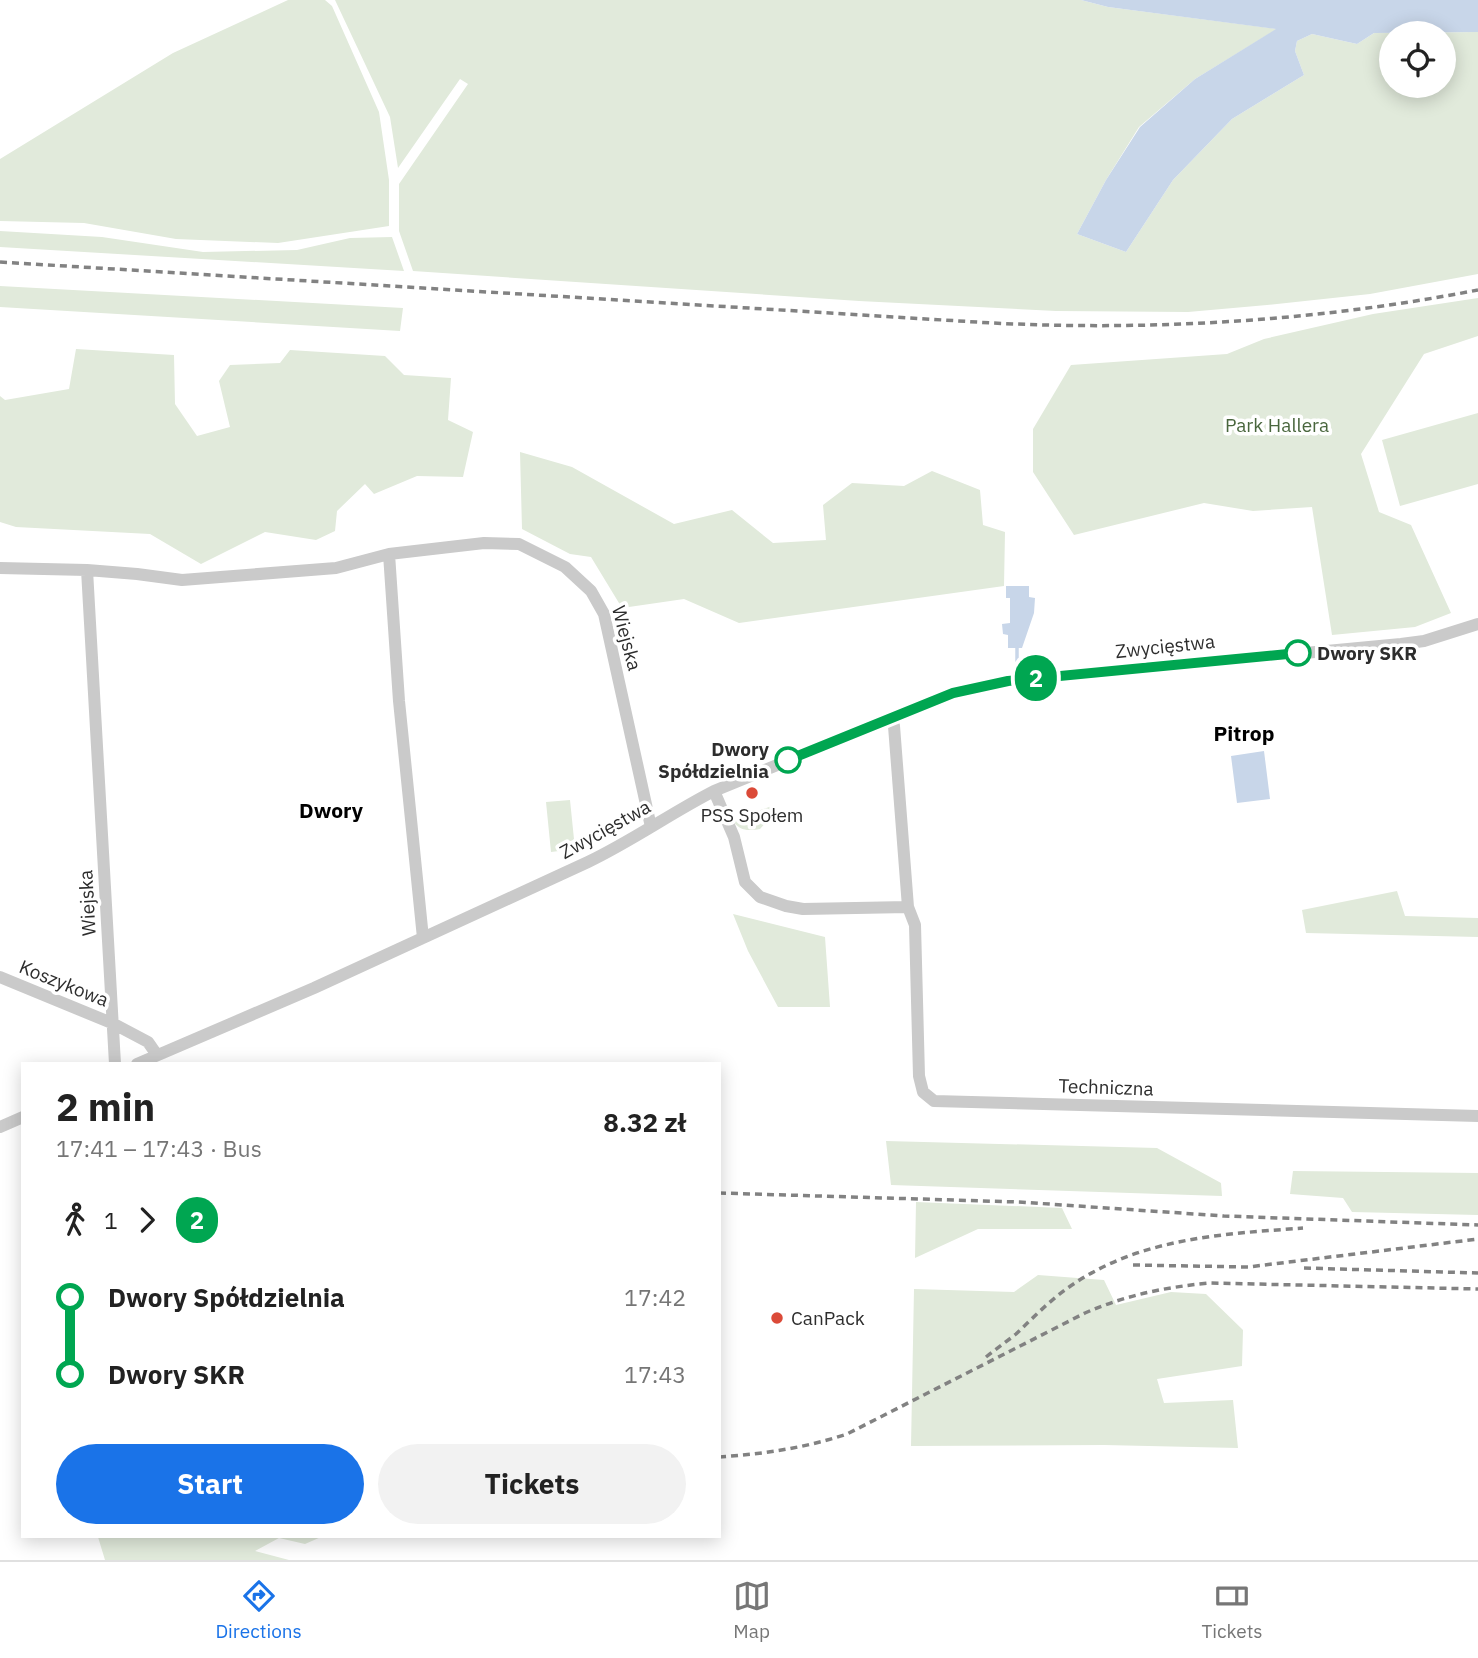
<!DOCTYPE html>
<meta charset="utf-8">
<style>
:root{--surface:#fff;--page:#f2f2f2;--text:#222;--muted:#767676;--line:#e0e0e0;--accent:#1a73e8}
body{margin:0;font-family:"IBM Plex Sans",sans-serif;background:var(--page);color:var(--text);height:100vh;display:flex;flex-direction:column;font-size:26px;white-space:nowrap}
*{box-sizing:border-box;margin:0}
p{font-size:23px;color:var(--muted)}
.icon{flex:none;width:38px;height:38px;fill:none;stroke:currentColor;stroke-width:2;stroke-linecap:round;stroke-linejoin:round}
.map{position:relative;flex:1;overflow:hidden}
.panel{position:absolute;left:21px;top:1062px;width:700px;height:476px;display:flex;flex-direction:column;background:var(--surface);border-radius:0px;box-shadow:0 4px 18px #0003}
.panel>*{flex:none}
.badge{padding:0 14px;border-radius:23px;font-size:24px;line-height:46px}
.buttons{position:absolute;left:1379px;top:21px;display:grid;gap:14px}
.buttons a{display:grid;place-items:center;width:77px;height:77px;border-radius:50%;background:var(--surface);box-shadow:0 4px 18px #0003;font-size:35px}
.map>.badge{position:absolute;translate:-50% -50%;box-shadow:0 0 0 4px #fff}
.legs{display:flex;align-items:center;gap:10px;height:77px;padding:0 35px;font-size:23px}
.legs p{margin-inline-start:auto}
.headline{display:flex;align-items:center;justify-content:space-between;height:119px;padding:0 35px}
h1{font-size:38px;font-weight:700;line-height:52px}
.cta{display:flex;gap:14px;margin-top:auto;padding:14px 35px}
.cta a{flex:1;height:80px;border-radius:42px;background:var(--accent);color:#fff;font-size:28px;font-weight:700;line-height:80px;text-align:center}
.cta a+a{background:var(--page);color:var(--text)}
ul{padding:0 35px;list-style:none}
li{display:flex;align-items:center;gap:24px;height:77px;font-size:26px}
li i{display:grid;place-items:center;width:10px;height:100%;margin:0 9px;background:currentColor}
li i::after{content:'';width:18px;height:18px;margin:-9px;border:5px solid;border-radius:50%;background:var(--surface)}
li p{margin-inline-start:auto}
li:first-child i{background:linear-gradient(#0000 50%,currentColor 0)}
li:last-child i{background:linear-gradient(currentColor 50%,#0000 0)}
.menu{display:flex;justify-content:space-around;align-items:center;height:98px;border-top:2px solid var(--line);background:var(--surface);font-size:19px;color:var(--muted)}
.menu a{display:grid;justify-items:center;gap:4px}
.menu .current{color:var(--accent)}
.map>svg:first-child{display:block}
</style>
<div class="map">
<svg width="1478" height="1560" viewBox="0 0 1478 1560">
<rect width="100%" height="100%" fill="#fff"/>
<!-- green -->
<path fill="#e1eadb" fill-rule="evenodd" d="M288,0H325L332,6L379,112L389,180V226L278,243L176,239L84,223L0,221V159L173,53Z
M335,0H1081L1108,7L1277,29L1195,79L1139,127L1106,180L1077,234L1126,252L1173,180L1232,119L1304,75L1295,51L1297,41L1312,34L1357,44L1374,33L1478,32V274L1370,294L1267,305L1188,312L1056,311L859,301L413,271L399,231V184L468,84L460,79L398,168L390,117ZM1391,33H1444V86H1391Z
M0,231L102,237L203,252L297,250L350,238L392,237L404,271L0,247Z
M0,286L403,308L400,331L0,307Z
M1478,298V336L1424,354L1361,454L1379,512L1411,525L1451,613L1415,627L1332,635L1312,507L1253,511L1204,503L1074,535L1033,472V429L1071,365L1227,354L1264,339L1373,314Z
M76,349L174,355L175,404L197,436L230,427L219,381L230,365L280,363L290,350L385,356L404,375L451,378L448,420L473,432L463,477L417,476L374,494L365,484L337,511L335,531L316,540L265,532L201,564L150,534L16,527L0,522V396L5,400L69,389Z
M1478,413V484L1400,506L1382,440Z
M520,452L572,467L674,524L732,510L773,543L826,540L823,505L852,483L904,486L932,471L980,490L983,525L1005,532L1004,586L739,623L684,599L622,608L591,557L570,554L522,529Z
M570,800L575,849L551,852L546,802Z
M772,806L769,819L760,829C747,831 740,831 732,820Z
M1397,891L1405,916L1478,918V937L1306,933L1302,910Z
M733,914L825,937L830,1007H778L748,951Z
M886,1141L1157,1148L1221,1183L1222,1196L891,1185Z
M1293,1171L1478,1173V1215L1352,1212L1343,1198L1290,1194Z
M916,1202L1062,1208L1072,1229H978L915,1258Z
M1038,1275L1104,1280L1116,1305L1171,1292L1206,1294L1243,1330L1242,1366L1157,1379L1164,1403L1233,1400L1238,1448L1104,1445L911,1446L914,1289L1014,1292Z
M98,1537V1536L321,1537L305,1544L279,1538L255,1551L289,1560H105Z"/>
<!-- water -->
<path fill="#c8d6e9" d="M1081,0H1478V32L1374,33L1357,44L1312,34L1297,41L1295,51L1304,75L1232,119L1173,180L1126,252L1077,234L1106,180L1140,127L1195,79L1276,29L1108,7Z
M1006,586H1029V597L1035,598L1034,613L1022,648H1008V635L1003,634L1002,624L1010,623V598H1006Z
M1264,751L1270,799L1237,803L1231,756Z"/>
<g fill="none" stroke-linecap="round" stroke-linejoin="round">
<!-- stream -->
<path stroke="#c8d6e9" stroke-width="3.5" d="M1017,665V648"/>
<!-- minor -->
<path stroke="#cacaca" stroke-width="12" d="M389,554L399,701L423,938
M0,568L87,570L137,574L182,580L336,568L389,554L484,543L519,544L565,567L591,591L604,614L651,827
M87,570L115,1064
M891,717L894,726L908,907
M714,791L734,837L745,882L760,897L786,906L803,909L908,907L915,925L919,1076L923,1092L934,1101L1478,1116
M0,977L114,1024L148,1042L157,1055
M137,1064L314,988L588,862C632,841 671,813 714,791L952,693L1008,681L1401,644L1424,641L1478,624
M0,1127L23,1117"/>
<!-- rail -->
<path stroke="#828282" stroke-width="3.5" stroke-dasharray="7 5" stroke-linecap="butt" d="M0,262L992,323C1156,331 1317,321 1478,290
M719,1193L1019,1202L1224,1216L1478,1225
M1133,1265L1248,1267L1478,1239
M1304,1268L1478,1273
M986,1357C996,1349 1006,1342 1016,1334C1034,1317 1051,1299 1072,1285C1141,1238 1222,1234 1303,1228
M719,1457C763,1454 805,1448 847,1434L1085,1313C1126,1295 1166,1287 1210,1283L1478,1289"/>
</g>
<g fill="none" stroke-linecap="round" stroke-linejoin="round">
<defs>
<path id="line-1" d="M788,760L953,693L1008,681L1298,653"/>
</defs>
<!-- line-1 casing -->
<use href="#line-1" stroke="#fff" stroke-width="16"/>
<!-- line-1 -->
<use href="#line-1" stroke="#00a651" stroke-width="10"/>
</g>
<!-- markers -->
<g fill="#fff" stroke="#00a651" stroke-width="3.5">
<circle cx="1298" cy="653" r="12"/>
<circle cx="788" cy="760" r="12"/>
</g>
<g fill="#db4a38" stroke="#fff" stroke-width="2.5">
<circle cx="752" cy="793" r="7"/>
<circle cx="777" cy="1318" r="7"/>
</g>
<g text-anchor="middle" stroke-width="7" stroke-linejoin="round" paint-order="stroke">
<!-- park labels -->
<g font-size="19" fill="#49663d" stroke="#fff">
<text x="1277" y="432">Park Hallera</text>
</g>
<!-- street labels -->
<g font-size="19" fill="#2d2d2d" stroke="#fff">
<text transform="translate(627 638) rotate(75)" y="7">Wiejska</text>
<text transform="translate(1165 646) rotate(-6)" y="7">Zwycięstwa</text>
<text transform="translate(605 829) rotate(-29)" y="7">Zwycięstwa</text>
<text transform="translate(87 903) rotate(-93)" y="7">Wiejska</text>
<text transform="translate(64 983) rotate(22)" y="7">Koszykowa</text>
<text transform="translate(1106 1087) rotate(2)" y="7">Techniczna</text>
</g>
<!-- stop labels -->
<g font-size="19" font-weight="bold" fill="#2d2d2d" stroke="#fff" text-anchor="start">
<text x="1317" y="660">Dwory SKR</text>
<text x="769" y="756" text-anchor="end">Dwory<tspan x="769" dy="22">Spółdzielnia</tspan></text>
</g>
<!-- poi labels -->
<g font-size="19" fill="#2d2d2d" stroke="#fff">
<text x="752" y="822">PSS Społem</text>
<text x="791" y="1325" text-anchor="start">CanPack</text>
</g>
<!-- neighbourhood labels -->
<g font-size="21" font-weight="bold" fill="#000" stroke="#fff">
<text x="1244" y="741">Pitrop</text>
<text x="331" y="818">Dwory</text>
</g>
</g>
</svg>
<div class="buttons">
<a><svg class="icon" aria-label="locate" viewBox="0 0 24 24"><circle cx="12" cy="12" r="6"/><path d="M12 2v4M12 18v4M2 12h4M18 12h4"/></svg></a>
</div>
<b class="badge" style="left:1036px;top:678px;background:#00a651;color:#fff">2</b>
<section class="panel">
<div class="headline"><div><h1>2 min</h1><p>17:41 – 17:43 · Bus</p></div><b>8.32 zł</b></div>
<div class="legs"><svg class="icon" aria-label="walk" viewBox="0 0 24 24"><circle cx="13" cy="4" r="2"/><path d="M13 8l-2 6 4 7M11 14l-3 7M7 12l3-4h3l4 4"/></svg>1<svg class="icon" aria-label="forward" viewBox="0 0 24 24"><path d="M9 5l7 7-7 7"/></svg><b class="badge" style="background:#00a651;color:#fff">2</b></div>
<ul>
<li><i style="color:#00a651"></i><b>Dwory Spółdzielnia</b><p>17:42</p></li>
<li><i style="color:#00a651"></i><b>Dwory SKR</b><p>17:43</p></li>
</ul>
<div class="cta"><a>Start</a><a>Tickets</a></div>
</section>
</div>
<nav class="menu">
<a class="current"><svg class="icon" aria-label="directions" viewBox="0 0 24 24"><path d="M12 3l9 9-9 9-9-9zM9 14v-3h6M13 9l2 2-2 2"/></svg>Directions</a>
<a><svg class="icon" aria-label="map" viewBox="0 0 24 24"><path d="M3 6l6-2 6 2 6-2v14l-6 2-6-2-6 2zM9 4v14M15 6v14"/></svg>Map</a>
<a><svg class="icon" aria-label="tickets" viewBox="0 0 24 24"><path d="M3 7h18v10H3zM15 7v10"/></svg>Tickets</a>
</nav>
